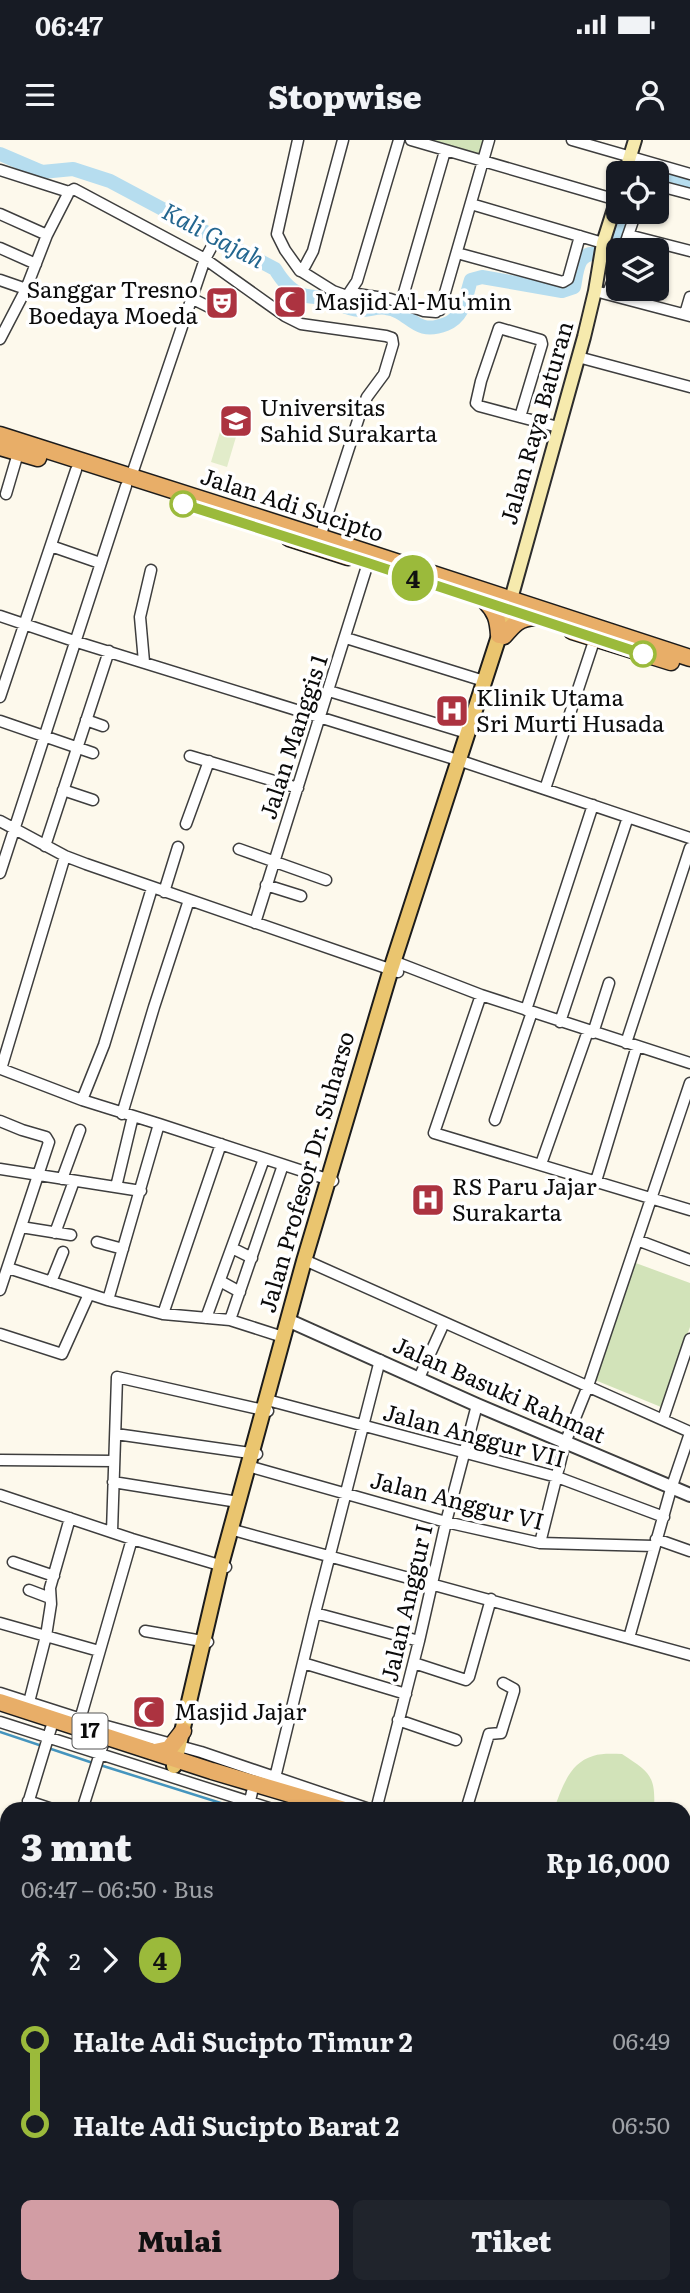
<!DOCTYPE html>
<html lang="id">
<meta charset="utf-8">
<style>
:root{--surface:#171b24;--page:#20242c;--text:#f1f3f6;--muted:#9ea1a6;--accent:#d29da4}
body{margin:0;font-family:Literata,serif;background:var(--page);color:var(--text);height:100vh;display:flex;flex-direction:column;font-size:26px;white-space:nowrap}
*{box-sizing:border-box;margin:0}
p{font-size:23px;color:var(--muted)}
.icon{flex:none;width:38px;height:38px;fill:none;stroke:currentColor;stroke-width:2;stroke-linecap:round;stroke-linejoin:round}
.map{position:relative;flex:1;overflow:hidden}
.details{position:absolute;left:0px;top:1662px;width:691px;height:492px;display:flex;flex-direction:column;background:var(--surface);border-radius:21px 21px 0 0;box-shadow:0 2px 5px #0004}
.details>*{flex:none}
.badge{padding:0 14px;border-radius:23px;font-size:24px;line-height:46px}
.tools{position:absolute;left:606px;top:21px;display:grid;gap:14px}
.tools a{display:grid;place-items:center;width:63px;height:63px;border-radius:10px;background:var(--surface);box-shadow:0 2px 5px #0004;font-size:35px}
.map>.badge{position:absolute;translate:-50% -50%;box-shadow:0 0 0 4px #fff}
.legs{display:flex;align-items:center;gap:10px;height:77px;padding:0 21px;font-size:23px}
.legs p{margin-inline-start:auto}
.head{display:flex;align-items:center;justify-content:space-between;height:119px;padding:0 21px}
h1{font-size:38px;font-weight:800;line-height:52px}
.button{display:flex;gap:14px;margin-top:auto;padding:14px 21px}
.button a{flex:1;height:80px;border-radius:10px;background:var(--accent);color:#111;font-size:28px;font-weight:800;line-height:80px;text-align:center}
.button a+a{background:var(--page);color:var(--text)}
ul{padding:0 21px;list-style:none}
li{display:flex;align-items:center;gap:24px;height:84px;font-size:26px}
li i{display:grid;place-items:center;width:10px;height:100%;margin:0 9px;background:currentColor}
li i::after{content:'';width:18px;height:18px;margin:-9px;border:5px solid;border-radius:50%;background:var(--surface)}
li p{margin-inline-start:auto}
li:first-child i{background:linear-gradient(#0000 50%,currentColor 0)}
li:last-child i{background:linear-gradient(currentColor 50%,#0000 0)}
.status{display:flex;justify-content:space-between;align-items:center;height:49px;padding:0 35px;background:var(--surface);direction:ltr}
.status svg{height:19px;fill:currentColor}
header{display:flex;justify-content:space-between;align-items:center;height:91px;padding:0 21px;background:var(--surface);font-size:32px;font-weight:800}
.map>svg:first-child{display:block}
</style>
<div class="status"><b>06:47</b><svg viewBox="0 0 49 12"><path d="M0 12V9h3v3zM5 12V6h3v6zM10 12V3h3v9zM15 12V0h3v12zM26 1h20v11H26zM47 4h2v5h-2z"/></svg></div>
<header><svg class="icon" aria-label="menu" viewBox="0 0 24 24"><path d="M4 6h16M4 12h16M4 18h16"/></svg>Stopwise<svg class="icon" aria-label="person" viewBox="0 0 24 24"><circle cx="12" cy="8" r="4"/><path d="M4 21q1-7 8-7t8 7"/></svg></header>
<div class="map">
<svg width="690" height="2153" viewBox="0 0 690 2153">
<rect width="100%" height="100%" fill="#fdf9ec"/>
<!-- green -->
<path fill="#d2e3b9" d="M432,0H483L479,14Z
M633,1122L690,1143V1187L661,1267L595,1240Z
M622,1614C649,1632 656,1635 654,1669H554C562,1648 569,1623 593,1616C602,1613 613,1614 622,1614Z"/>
<!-- pitch -->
<path fill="#e2ecca" d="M220,292L236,297L227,327L211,322Z"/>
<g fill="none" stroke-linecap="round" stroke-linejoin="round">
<!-- stream -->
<path stroke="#4595be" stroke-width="2.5" d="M0,1592L93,1623
M100,1625L243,1670"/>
<!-- river -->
<path stroke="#b6ddef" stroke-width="14" d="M0,14L42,32L73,29L110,41L275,129C283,142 292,153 307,156C313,157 318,157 323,158C335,162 347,169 359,170C368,171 377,166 386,168C411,171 414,197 446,184C465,176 465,158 471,140L482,137L562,151L574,147C577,132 577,112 596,114C603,114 607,115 613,113L628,72
M656,33L690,43"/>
<defs>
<path id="minor" d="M298,0L277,94L285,110L300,131L305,126L313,111L343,0
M411,0L617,60
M572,0L690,34
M0,30L69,52
M656,45L690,54
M69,52L74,49L205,119L285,176L301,184L386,196L392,198L393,204L384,234L367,257L360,274L320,397
M471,64L603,103
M0,74L47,95
M628,95L690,111
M0,108L36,124
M623,110L636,72
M457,113L563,142L568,139L580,96
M301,131L333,151L347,156L357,141L399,0
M0,140L26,149
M353,150L357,154L390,159L424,171L436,172
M595,151L690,176
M608,153L618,127
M191,158L211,168
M401,163L445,11
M440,170L489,0
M685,174L690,157
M0,199L26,149L47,95L69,52
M578,217L690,247
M520,277L479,266L476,263L481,241L499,188L541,200L542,204L520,277L558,287
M131,337L205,119L217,97
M6,354L16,320
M51,406L100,423
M0,476L77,502L464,622L690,698
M346,498L484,541
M144,522L140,477L151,430
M329,551L467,593
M0,557L76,330
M86,580L103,586
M0,581L93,613
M190,616L298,648
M545,649L595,498
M63,650L93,660
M0,681L65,716L86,724L398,832
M186,684L209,621
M45,706L109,511
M239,709L326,740
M65,716L1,929L82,960L159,984
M0,733L126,346
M266,745L301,756
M164,752L178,707
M255,783L368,423
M393,821L481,855L690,923
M481,855L434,993L690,1070
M526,870L593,665
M560,882L626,683
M593,893L609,843
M626,903L690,708
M82,960L104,905L152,748
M122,974L154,867L189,760
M495,980L532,872
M0,981L22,990L46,997L49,1002L0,1150
M541,1024L588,891
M0,1029L141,1051
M62,1039L80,990
M596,1041L637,906
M116,1047L133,976
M21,1087L71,1095
M55,1093L74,1041
M637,1100L690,1120
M97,1102L123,1109
M232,1108L252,1118
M309,1122L690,1292
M8,1128L108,1160
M220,1141L240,1152
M51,1142L63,1112
M163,1174L221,1004
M206,1178L264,1019
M230,1180L283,1025
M0,1194L62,1214L89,1154
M283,1197L230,1180L163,1174L108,1160L159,984L333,1041
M419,1238L444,1183
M271,1261L557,1337L664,1377
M663,1279L690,1199
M116,1294L257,1314
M0,1320L114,1321
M255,1328L446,1382L540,1403L654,1406
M113,1342L238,1362
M0,1355L132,1399L226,1427
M237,1391L690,1515
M112,1392L117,1237L268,1271
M656,1399L690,1411
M540,1403L565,1303L588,1246L690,943
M13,1422L54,1436
M29,1450L50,1458
M315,1473L419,1501
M0,1483L99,1511
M145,1491L208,1502
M629,1498L671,1349L690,1293
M303,1523L406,1554
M414,1523L466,1540L469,1537L491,1459
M0,1553L81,1579L201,1612L372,1670
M28,1566L46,1496L51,1464L50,1448L70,1378
M398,1580L456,1600
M0,1582L275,1670
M79,1583L132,1399
M272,1650L315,1473L380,1220
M28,1661L55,1670
M26,1670L51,1588
M82,1670L103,1604
M248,1670L252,1652
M376,1670L419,1501L446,1382L477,1265
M466,1670L489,1594L501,1593L514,1551V1549L503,1543
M0,1749L7,1728
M684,1767L690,1768
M0,1777L7,1780
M0,1876L1,1864L7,1850
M0,1893L7,1895
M0,1939L7,1941
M0,2000L7,2004
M0,2064L7,2067
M684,2086L690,2085
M0,2111L7,2114
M136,2147L198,2153
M350,2147L351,2153
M256,2150L281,2153
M70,2153L73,2147
M228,2153V2147
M288,2153L290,2147
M418,2153L441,2147"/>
<path id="tertiary" d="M292,1182L477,1265L690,1355
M684,2131L690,2130
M589,2153L615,2147"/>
<path id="secondary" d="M625,33L635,0
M511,459L584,197L595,151L603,103L618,56"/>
<path id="primary" d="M174,1626L221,1425L304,1121L391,829L511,459
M684,1802L690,1804"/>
<path id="trunk" d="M0,295L320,397L690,518
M0,307L38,318
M289,398L348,417
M486,462C496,472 498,480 499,495
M572,491L671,522
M504,496C514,484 519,478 535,477
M0,1562L212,1631L344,1670
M155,1612L169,1609L183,1591
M684,1778L690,1779"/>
</defs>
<!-- minor casing -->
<use href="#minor" stroke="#3e3e3e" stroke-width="13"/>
<!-- tertiary casing -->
<use href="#tertiary" stroke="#3e3e3e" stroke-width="16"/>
<!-- secondary casing -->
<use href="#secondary" stroke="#2d2d2d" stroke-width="16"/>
<!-- primary casing -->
<use href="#primary" stroke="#1c1c1c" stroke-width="18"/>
<!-- trunk casing -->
<use href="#trunk" stroke="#1c1c1c" stroke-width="19"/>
<!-- minor -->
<use href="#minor" stroke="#fff" stroke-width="10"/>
<!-- tertiary -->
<use href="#tertiary" stroke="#fff" stroke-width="12"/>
<!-- secondary -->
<use href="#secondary" stroke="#f6eaad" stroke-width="12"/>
<!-- primary -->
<use href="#primary" stroke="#eac56f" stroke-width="14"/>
<!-- trunk -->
<use href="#trunk" stroke="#e8ae68" stroke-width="16"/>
<defs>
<path id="rail" d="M684,2112L690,2111
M504,2153L529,2147
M531,2153L555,2147"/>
</defs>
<!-- rail casing -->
<use href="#rail" stroke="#ac3340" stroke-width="5"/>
<!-- rail -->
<use href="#rail" stroke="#fff" stroke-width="2.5" stroke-dasharray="8" stroke-linecap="butt"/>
</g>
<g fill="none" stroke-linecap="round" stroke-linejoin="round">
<defs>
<path id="line-1" d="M183,364L368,423L643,514"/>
</defs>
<!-- line-1 casing -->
<use href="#line-1" stroke="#fff" stroke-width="16"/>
<!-- line-1 -->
<use href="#line-1" stroke="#9bba3b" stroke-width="10"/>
</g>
<!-- icons -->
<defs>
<symbol id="mosque-square" viewBox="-11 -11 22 22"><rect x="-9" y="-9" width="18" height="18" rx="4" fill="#ac3340" stroke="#fff"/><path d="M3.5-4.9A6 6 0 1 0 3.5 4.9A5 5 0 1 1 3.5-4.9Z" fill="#fff"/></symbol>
<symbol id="theatre-square" viewBox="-11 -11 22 22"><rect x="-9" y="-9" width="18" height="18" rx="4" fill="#ac3340" stroke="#fff"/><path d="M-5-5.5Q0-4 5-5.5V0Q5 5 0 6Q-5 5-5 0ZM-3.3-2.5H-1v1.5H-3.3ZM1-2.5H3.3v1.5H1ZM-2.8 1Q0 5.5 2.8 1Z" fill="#fff"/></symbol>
<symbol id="university-square" viewBox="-11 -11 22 22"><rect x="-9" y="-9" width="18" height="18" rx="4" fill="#ac3340" stroke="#fff"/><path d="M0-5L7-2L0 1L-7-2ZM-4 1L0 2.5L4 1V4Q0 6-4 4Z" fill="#fff"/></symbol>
<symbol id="hospital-square" viewBox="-11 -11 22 22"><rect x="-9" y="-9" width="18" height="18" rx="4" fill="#ac3340" stroke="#fff"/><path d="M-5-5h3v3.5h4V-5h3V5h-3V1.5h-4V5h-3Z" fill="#fff"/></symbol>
</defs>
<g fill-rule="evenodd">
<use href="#mosque-square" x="271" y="143" width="38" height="38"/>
<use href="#theatre-square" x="203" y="144" width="38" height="38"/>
<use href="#university-square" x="217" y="262" width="38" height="38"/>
<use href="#hospital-square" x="433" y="552" width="38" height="38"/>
<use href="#hospital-square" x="409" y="1041" width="38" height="38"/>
<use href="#mosque-square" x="130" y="1553" width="38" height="38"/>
</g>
<!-- markers -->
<g fill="#fff" stroke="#9bba3b" stroke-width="3.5">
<circle cx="183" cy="364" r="12"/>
<circle cx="643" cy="514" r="12"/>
</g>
<g text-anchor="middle" stroke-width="7" stroke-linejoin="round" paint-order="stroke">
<!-- shield labels -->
<rect fill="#fff" stroke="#545454" stroke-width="2" x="72.5" y="1573.5" width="35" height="35" rx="5"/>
<g font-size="21" font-weight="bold" fill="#0b0b0b">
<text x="90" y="1598">17</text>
</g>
<!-- poi labels -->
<g font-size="23" fill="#0b0b0b" stroke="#fff" text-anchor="start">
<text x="198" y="158" text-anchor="end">Sanggar Tresno<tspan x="198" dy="26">Boedaya Moeda</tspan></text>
<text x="314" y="170">Masjid Al-Mu'min</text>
<text x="260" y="276">Universitas<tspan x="260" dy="26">Sahid Surakarta</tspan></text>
<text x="476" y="566">Klinik Utama<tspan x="476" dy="26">Sri Murti Husada</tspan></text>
<text x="452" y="1055">RS Paru Jajar<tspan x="452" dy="26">Surakarta</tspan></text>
<text x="174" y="1580">Masjid Jajar</text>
</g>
<!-- street labels -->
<g font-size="23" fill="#0b0b0b" stroke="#fff">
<text transform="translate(537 283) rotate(-74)" y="8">Jalan Raya Baturan</text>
<text transform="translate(292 365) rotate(18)" y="8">Jalan Adi Sucipto</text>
<text transform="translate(294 597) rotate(-72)" y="8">Jalan Manggis 1</text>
<text transform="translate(307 1032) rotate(-74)" y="8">Jalan Profesor Dr. Suharso</text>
<text transform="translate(499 1250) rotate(24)" y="8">Jalan Basuki Rahmat</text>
<text transform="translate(474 1296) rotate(15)" y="8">Jalan Anggur VII</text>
<text transform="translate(457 1361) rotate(14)" y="8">Jalan Anggur VI</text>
<text transform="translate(407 1463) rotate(-77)" y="8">Jalan Anggur I</text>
</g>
<!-- water labels -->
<g font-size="24" font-style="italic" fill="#23668f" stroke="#fff">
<text transform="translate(213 96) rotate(28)" y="8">Kali Gajah</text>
</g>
</g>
</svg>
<div class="tools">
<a><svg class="icon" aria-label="locate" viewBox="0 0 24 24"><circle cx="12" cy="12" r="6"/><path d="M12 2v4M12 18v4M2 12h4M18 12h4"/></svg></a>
<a><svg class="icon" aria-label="layers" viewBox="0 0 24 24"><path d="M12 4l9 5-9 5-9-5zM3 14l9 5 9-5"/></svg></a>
</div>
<b class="badge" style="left:413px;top:438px;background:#9bba3b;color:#111">4</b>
<section class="details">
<div class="head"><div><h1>3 mnt</h1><p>06:47 – 06:50 · Bus</p></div><b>Rp 16,000</b></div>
<div class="legs"><svg class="icon" aria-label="walk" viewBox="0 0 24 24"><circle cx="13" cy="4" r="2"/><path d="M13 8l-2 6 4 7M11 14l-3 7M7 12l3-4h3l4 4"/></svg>2<svg class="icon" aria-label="forward" viewBox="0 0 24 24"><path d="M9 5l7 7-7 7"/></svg><b class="badge" style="background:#9bba3b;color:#111">4</b></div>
<ul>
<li><i style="color:#9bba3b"></i><b>Halte Adi Sucipto Timur 2</b><p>06:49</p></li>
<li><i style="color:#9bba3b"></i><b>Halte Adi Sucipto Barat 2</b><p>06:50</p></li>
</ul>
<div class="button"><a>Mulai</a><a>Tiket</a></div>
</section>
</div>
